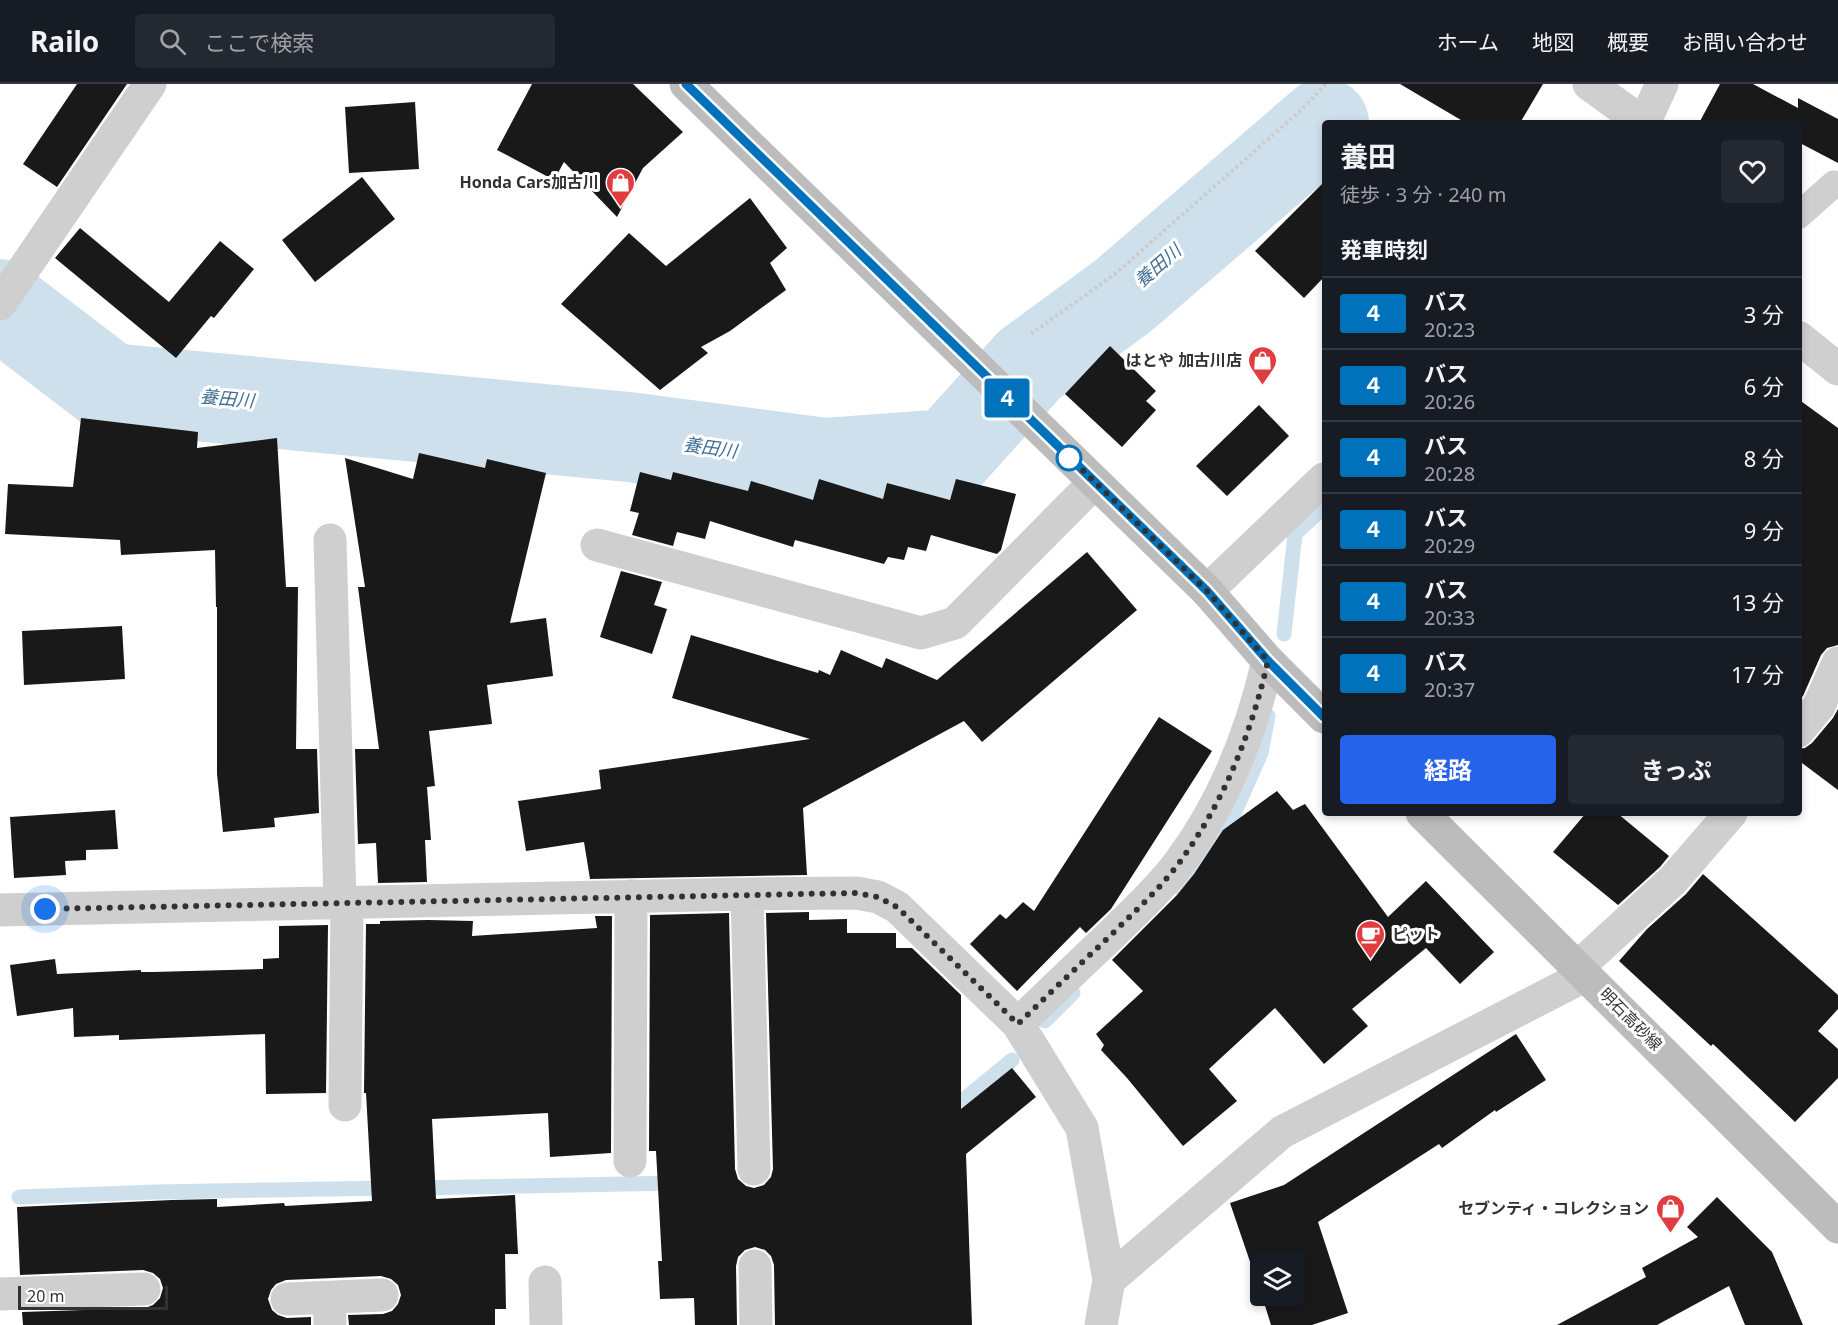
<!DOCTYPE html>
<html lang="ja">
<meta charset="utf-8">
<style>
:root{--surface:#171b24;--page:#242831;--text:#f1f3f6;--muted:#9ea1a6;--line:#363941;--accent:#2563eb}
body{margin:0;font-family:"Noto Sans","Noto Sans JP",sans-serif;background:var(--page);color:var(--text);height:100vh;display:flex;flex-direction:column;font-size:22px;white-space:nowrap}
*{box-sizing:border-box;margin:0}
p{font-size:20px;color:var(--muted)}
.icon{flex:none;width:33px;height:33px;fill:none;stroke:currentColor;stroke-width:2;stroke-linecap:round;stroke-linejoin:round}
.map{position:relative;flex:1;overflow:hidden}
.panel{position:absolute;left:1322px;top:36px;width:480px;height:696px;display:flex;flex-direction:column;background:var(--surface);border-radius:6px;box-shadow:0 3px 9px #0003}
.panel>*{flex:none}
.badge{padding:0 12px;border-radius:4px;font-size:21px;line-height:39px}
.fabs{position:absolute;left:1250px;top:1168px;display:grid;gap:12px}
.fabs a{display:grid;place-items:center;width:54px;height:54px;border-radius:6px;background:var(--surface);box-shadow:0 3px 9px #0003;font-size:30px}
.scale{position:absolute;left:18px;bottom:15px;width:150px;box-sizing:border-box;padding-left:6px;border:3px solid #323232;border-top:0;font-size:16px;line-height:21px;white-space:nowrap;color:#323232;-webkit-text-stroke:4px #fff;paint-order:stroke}
.you{position:absolute;width:30px;height:30px;margin:-15px;border:4px solid #fff;border-radius:50%;background:#1a73e8;box-shadow:0 0 0 9px #1a73e833}
.map>.badge{position:absolute;translate:-50% -50%;box-shadow:0 0 0 3px #fff}
h2{padding:0 18px;font-size:22px;line-height:54px}
.round{display:grid;place-items:center;flex:none;width:63px;height:63px;border-radius:6px;background:var(--page)}
.head{display:flex;align-items:center;justify-content:space-between;height:102px;padding:0 18px}
h1{font-size:28px;font-weight:700;line-height:45px}
.primary-button{display:flex;gap:12px;margin-top:auto;padding:12px 18px}
.primary-button a{flex:1;height:69px;border-radius:6px;background:var(--accent);color:#fff;font-size:24px;font-weight:700;line-height:69px;text-align:center}
.primary-button a+a{background:var(--page);color:var(--text)}
ul{padding:0;list-style:none}
li{display:flex;align-items:center;gap:18px;height:72px;padding:0 18px;border-top:2px solid var(--line)}
li div{flex:1}
li b{display:block;font-size:22px}
li em{font-style:normal}
li .badge{min-width:66px;font-weight:700;text-align:center}
header{display:flex;align-items:center;gap:36px;box-sizing:border-box;height:84px;padding:0 30px;background:var(--surface);border-bottom:2px solid var(--line)}
header strong{font-size:28px}
nav{display:flex;gap:33px;margin-inline-start:auto;font-size:21px}
.search{width:420px;height:54px;background:var(--page);display:flex;align-items:center;gap:15px;box-sizing:border-box;padding:0 21px;border-radius:6px;color:var(--muted);font-size:22px}
.map>svg:first-child{display:block}
</style>
<header>
<strong>Railo</strong>
<div class="search"><svg class="icon" aria-label="search" viewBox="0 0 24 24"><circle cx="10" cy="10" r="6"/><path d="M15 15l6 6"/></svg>ここで検索</div>
<nav><a>ホーム</a><a>地図</a><a>概要</a><a>お問い合わせ</a></nav>
</header>
<div class="map">
<svg width="1838" height="1241" viewBox="0 0 1838 1241">
<rect width="100%" height="100%" fill="#fff"/>
<g fill="none" stroke-linecap="round" stroke-linejoin="round">
<!-- stream -->
<path stroke="#cfe0ed" stroke-width="15" d="M1284,550L1295,450L1324,423
M1179,803L1208,773L1226,748L1261,669L1268,632
M1045,937L1073,909
M945,1031L1012,976
M414,1104L678,1099
M19,1113L155,1108L390,1104"/>
<!-- river -->
<path stroke="#cfe0ed" stroke-width="90" d="M0,220L110,304L629,353L826,379L949,370L1029,281L1123,212L1324,39"/>
</g>
<!-- building -->
<path fill="#191919" d="M77,0H127L57,103L23,80Z
M532,0H633L683,48L643,84L617,133L564,78L554,96L497,66Z
M1400,0H1543L1520,39H1466Z
M1720,0H1753L1798,24V14L1838,35V79L1798,58V39H1699Z
M415,18L419,85L349,89L345,23Z
M362,93L395,135L315,198L282,156Z
M1324,98V193L1304,214L1255,167Z
M750,114L787,164L770,179L786,206L730,247L701,263L708,269L660,306L561,220L629,149L666,182Z
M80,144L169,218L220,157L254,185L214,234L211,232L176,274L55,174Z
M1110,262L1156,307L1146,317L1156,326L1122,363L1065,310Z
M1798,315L1838,344V561L1827,564L1821,571L1803,612L1798,617Z
M1259,321L1289,352L1227,412L1196,382Z
M81,334L198,348L197,364L277,354L286,503H298L296,665H317L319,729L274,734L275,743L223,748L217,690V523H216L215,466L121,471L120,456L5,450L8,400L73,403Z
M419,369L485,384L487,375L546,389L510,539L546,534L553,592L487,601L492,640L429,647L435,702L427,703L431,756H425L427,798L378,799L376,759L358,760L355,665H379L358,503H365L345,374L413,395Z
M640,388L671,396L673,388L748,407L751,397L813,416L819,395L883,415L887,399L950,416L956,395L1016,410L1001,466L997,470L931,451L926,467L908,463L904,476L888,473L884,480L795,456L793,463L710,437L705,455L677,448L673,462L632,451L639,429L630,427Z
M1087,468L1137,526L982,658L964,637L803,724L807,791L590,795L584,758L526,767L518,717L601,705L599,686L810,655L672,614L691,551L818,589L819,586L830,591L841,566L882,584L886,574L937,596Z
M621,487L662,498L654,521L667,525L652,570L600,553Z
M122,542L125,595L24,601L22,547Z
M1838,625V706L1798,676V665L1805,664L1812,659L1833,634Z
M1159,633L1212,667L1111,825L1086,849L1080,843L1017,907L970,860L1000,830L1006,835L1023,818L1034,827Z
M1277,707L1293,726L1305,720L1388,833L1426,797L1494,868L1460,900L1426,864L1352,925L1368,942L1324,980L1275,924L1209,985L1237,1017L1183,1062L1127,994L1101,966L1104,961L1096,950L1143,907L1112,876L1177,811L1194,790L1223,746Z
M115,726L118,765L86,766V776L65,777L66,791L14,794L10,733Z
M1586,729H1617L1669,772L1660,783L1618,821L1553,768Z
M1703,790L1838,911V925L1818,947L1838,965V994L1795,1038L1713,960L1711,962L1619,877L1647,845L1686,810Z
M809,828V836L847,835V849H896V864H912L961,911V1025L1012,984L1036,1013L966,1070L972,1241H775L774,1181L771,1172L765,1166L755,1163L745,1166L738,1173L736,1182L737,1241H695L694,1214L660,1215L658,1177H662L656,1067H649L650,831L729,829L735,1085L738,1095L746,1102L754,1104L764,1101L771,1093L773,1085L766,829Z
M595,832H612L611,1069L550,1073L548,1029L432,1035L436,1115L515,1111L518,1170H505L506,1225H495V1241H349L348,1231L383,1230L392,1227L398,1220L401,1211L398,1201L391,1195L381,1192L286,1196L276,1200L271,1206L268,1215L272,1226L278,1231L287,1234L311,1233V1241H23L22,1228L145,1224L153,1221L160,1214L163,1204L160,1195L153,1189L143,1186L20,1191L17,1123L172,1116L217,1115V1123L284,1119L285,1122L372,1117L366,1009H364L366,840H380V837L428,836L473,837L472,852L597,844Z
M328,841L326,1009L266,1010L265,950L119,956V951L74,953L73,924L17,932L10,881L55,875L57,890L141,886V888H153L263,885V875L279,874V842Z
M1516,950L1546,996L1496,1028L1495,1026L1442,1064L1439,1060L1318,1138L1348,1229L1312,1241H1271L1262,1212H1293V1179H1260V1207L1230,1119L1284,1101Z
M1717,1113L1772,1168L1803,1241H1745L1729,1202L1657,1241H1557L1646,1193L1642,1184L1698,1153L1687,1143Z"/>
<g fill="none" stroke-linecap="round" stroke-linejoin="round">
<!-- path -->
<path stroke="#ccc" stroke-width="4" stroke-dasharray="3 3" stroke-linecap="butt" d="M1031,250L1115,190L1299,28L1326,0"/>
<!-- lane -->
<path stroke="#cfcfcf" stroke-width="27" d="M1798,132L1834,100"/>
<!-- street -->
<path stroke="#cfcfcf" stroke-width="33" d="M1589,0L1643,39
M1644,39L1662,0
M0,220L150,0
M1798,253L1838,285
M330,456L340,818
M597,461L921,549L955,539L1095,398
M1207,507L1324,395
M1798,647L1819,622L1838,579
M747,810L754,1085
M0,826L747,810L856,809L878,813L897,823L1018,940L1082,1044L1109,1196
M1578,883L1673,796L1731,729
M1018,940C1049,910 1079,881 1110,852C1134,828 1159,806 1179,779C1224,719 1251,650 1268,577
M345,1021L347,819
M630,1077L631,812
M755,1182L756,1241
M545,1198L546,1241
M0,1210L144,1205
M329,1214L330,1241
M287,1215L382,1211
M1101,1241L1109,1196L1282,1048L1586,891"/>
<!-- secondary -->
<path stroke="#bcbcbc" stroke-width="33" d="M686,0L1207,507L1268,577L1324,633
M1422,729L1838,1143"/>
</g>
<g fill="none" stroke-linecap="round" stroke-linejoin="round">
<defs>
<path id="line" d="M686,0L1207,507L1268,577L1324,633"/>
</defs>
<!-- line casing -->
<use href="#line" stroke="#fff" stroke-width="14"/>
<!-- line -->
<use href="#line" stroke="#0072bc" stroke-width="9"/>
<!-- walk -->
<path stroke="#323232" stroke-width="6" stroke-dasharray="0 10.8" d="M45,825L855,809L878,813L897,823L1018,940C1049,910 1079,881 1110,852C1134,828 1159,806 1179,779C1224,718 1251,650 1268,577L1207,507L1062,366L1069,374"/>
</g>
<!-- icons -->
<defs>
<symbol id="shop-pin" viewBox="-11 -11 22 30"><path d="M0 17L-7.5 6A9.5 9.5 0 1 1 7.5 6Z" fill="#e13c40" stroke="#fff"/><path d="M-5-2.5h2.3a2.7 3.5 0 0 1 5.4 0H5L5.5 6h-11ZM-1.5-2.5h3a1.5 2.3 0 0 0-3 0Z" fill="#fff"/></symbol>
<symbol id="cafe-pin" viewBox="-11 -11 22 30"><path d="M0 17L-7.5 6A9.5 9.5 0 1 1 7.5 6Z" fill="#e13c40" stroke="#fff"/><path d="M-5.5-4.5H6V0H3Q3 3.5 0 3.5H-2.5Q-5.5 3.5-5.5 0ZM3-3.2v2h1.7v-2ZM-6 4.5H4V6H-6Z" fill="#fff"/></symbol>
</defs>
<g fill-rule="evenodd">
<use href="#shop-pin" x="604" y="82" width="33" height="45"/>
<use href="#shop-pin" x="1246" y="260" width="33" height="45"/>
<use href="#cafe-pin" x="1354" y="834" width="33" height="45"/>
<use href="#shop-pin" x="1654" y="1108" width="33" height="45"/>
</g>
<!-- markers -->
<circle fill="#fff" stroke="#0072bc" stroke-width="3" cx="1069" cy="374" r="12"/>
<g text-anchor="middle" stroke-width="6" stroke-linejoin="round" paint-order="stroke">
<!-- poi labels -->
<g font-size="16" font-weight="bold" fill="#323232" stroke="#fff" text-anchor="end">
<text x="599" y="104">Honda Cars加古川</text>
<text x="1242" y="282">はとや 加古川店</text>
<text x="1392" y="856" text-anchor="start">ピット</text>
<text x="1649" y="1130">セブンティ・コレクション</text>
</g>
<!-- street labels -->
<g font-size="16" fill="#323232" stroke="#fff">
<text transform="translate(1631 935) rotate(45)" y="6">明石高砂線</text>
</g>
<!-- water labels -->
<g font-size="18" font-style="italic" fill="#416f94" stroke="#fff">
<text transform="translate(1158 182) rotate(-41)" y="6">養田川</text>
<text transform="translate(227 315) rotate(5)" y="6">養田川</text>
<text transform="translate(710 364) rotate(8)" y="6">養田川</text>
</g>
</g>
</svg>
<div class="fabs">
<a><svg class="icon" aria-label="layers" viewBox="0 0 24 24"><path d="M12 4l9 5-9 5-9-5zM3 14l9 5 9-5"/></svg></a>
</div>
<div class="scale">20 m</div>
<div class="you" style="left:45px;top:825px"></div>
<b class="badge" style="left:1007px;top:314px;background:#0072bc;color:#fff">４</b>
<section class="panel">
<div class="head"><div><h1>養田</h1><p>徒歩 · 3 分 · 240 m</p></div><a class="round"><svg class="icon" aria-label="heart" viewBox="0 0 24 24"><path d="M12 20l-8-8c-3-5 5-10 8-4 3-6 11-1 8 4z"/></svg></a></div>
<h2>発車時刻</h2>
<ul>
<li><span class="badge" style="background:#0072bc;color:#fff">４</span><div><b>バス</b><p>20:23</p></div><em>3 分</em></li>
<li><span class="badge" style="background:#0072bc;color:#fff">４</span><div><b>バス</b><p>20:26</p></div><em>6 分</em></li>
<li><span class="badge" style="background:#0072bc;color:#fff">４</span><div><b>バス</b><p>20:28</p></div><em>8 分</em></li>
<li><span class="badge" style="background:#0072bc;color:#fff">４</span><div><b>バス</b><p>20:29</p></div><em>9 分</em></li>
<li><span class="badge" style="background:#0072bc;color:#fff">４</span><div><b>バス</b><p>20:33</p></div><em>13 分</em></li>
<li><span class="badge" style="background:#0072bc;color:#fff">４</span><div><b>バス</b><p>20:37</p></div><em>17 分</em></li>
</ul>
<div class="primary-button"><a>経路</a><a>きっぷ</a></div>
</section>
</div>
